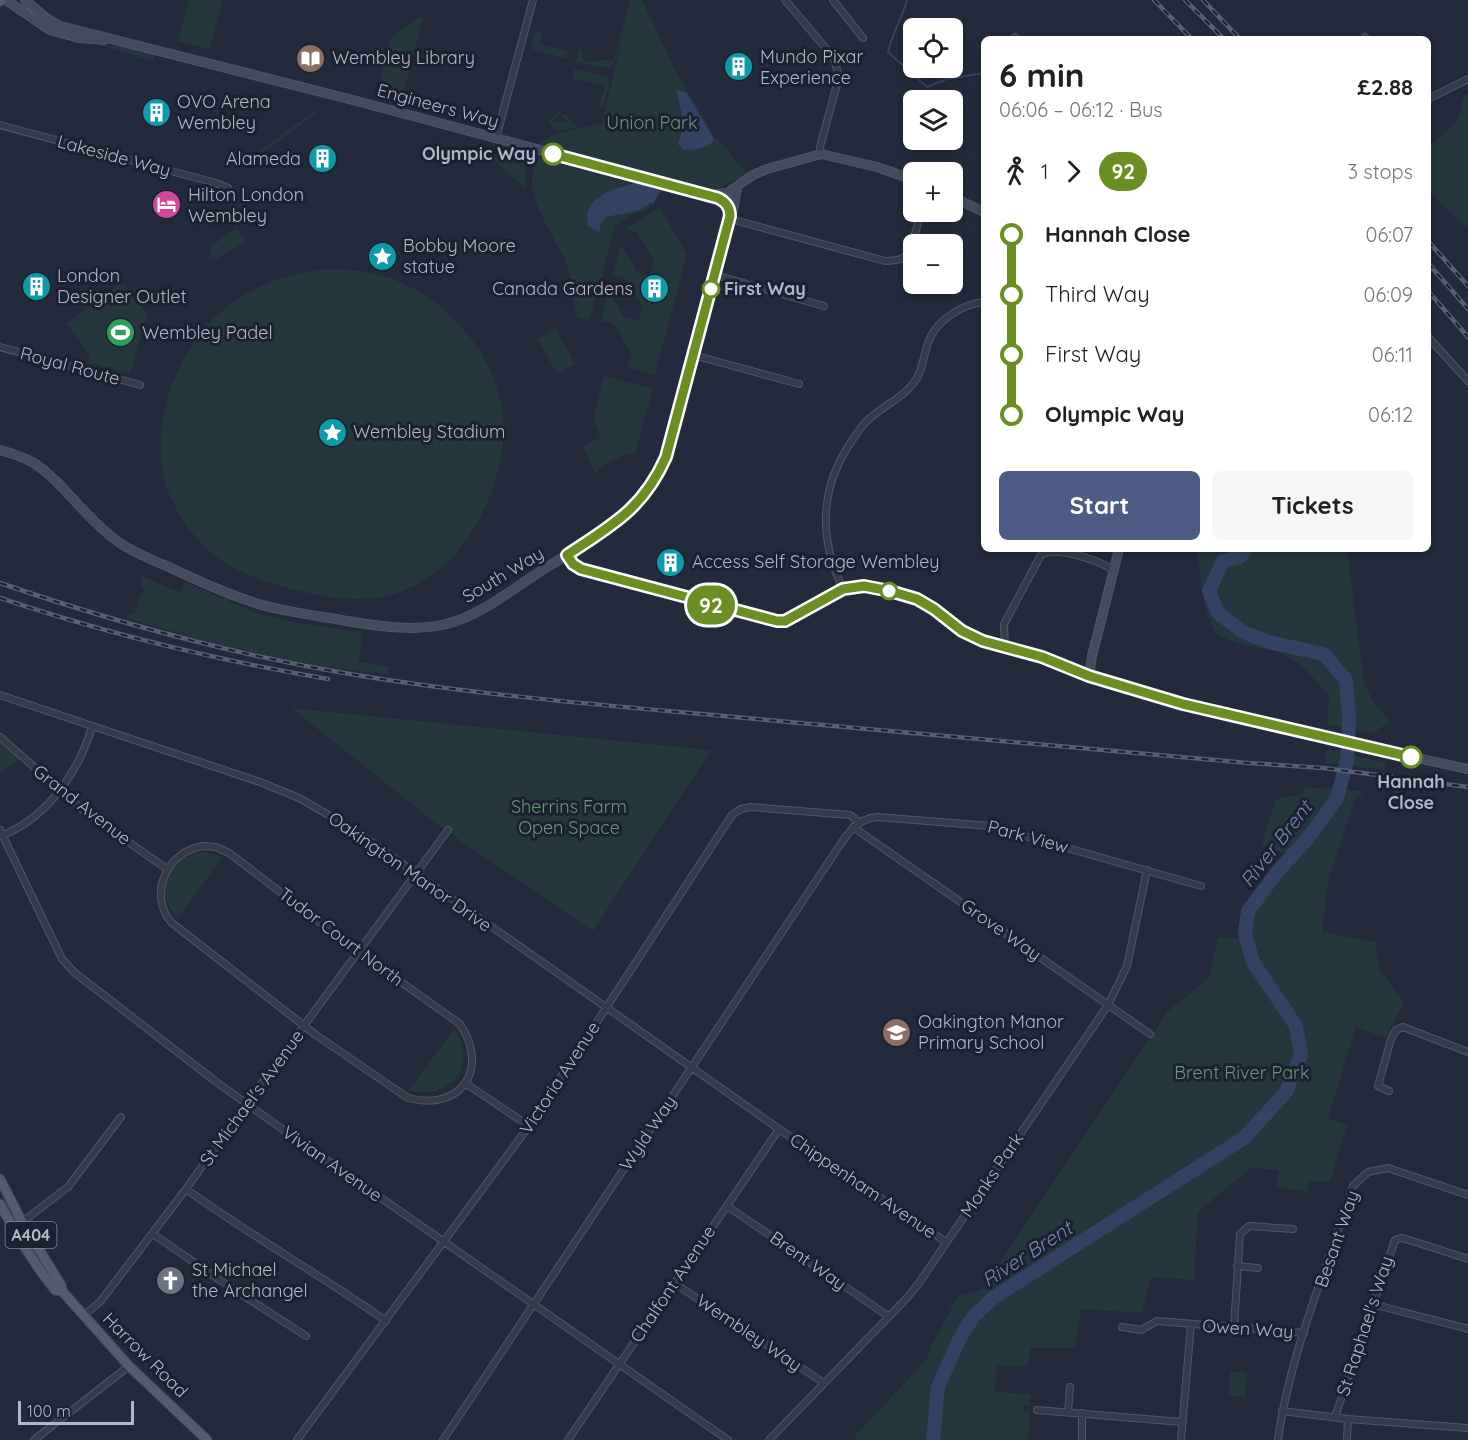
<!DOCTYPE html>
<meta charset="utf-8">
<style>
:root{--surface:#fff;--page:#f6f6f6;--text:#202124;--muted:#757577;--accent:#4d5c84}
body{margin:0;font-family:Quicksand,sans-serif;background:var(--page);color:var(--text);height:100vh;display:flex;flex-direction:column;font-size:22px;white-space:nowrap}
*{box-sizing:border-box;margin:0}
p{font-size:20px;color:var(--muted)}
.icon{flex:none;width:33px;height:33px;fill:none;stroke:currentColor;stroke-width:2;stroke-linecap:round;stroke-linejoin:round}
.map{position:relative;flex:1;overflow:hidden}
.side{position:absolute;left:981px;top:36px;width:450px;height:516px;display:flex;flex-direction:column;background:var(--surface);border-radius:9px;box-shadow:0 3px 9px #0003}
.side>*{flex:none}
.badge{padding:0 12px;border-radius:20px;font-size:21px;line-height:39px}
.buttons{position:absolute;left:903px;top:18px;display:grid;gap:12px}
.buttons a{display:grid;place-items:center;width:60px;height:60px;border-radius:9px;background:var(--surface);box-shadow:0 3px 9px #0003;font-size:30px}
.scale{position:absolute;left:18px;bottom:15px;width:116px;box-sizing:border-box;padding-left:6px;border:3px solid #b1b7c7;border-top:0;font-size:16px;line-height:21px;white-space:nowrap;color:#b1b7c7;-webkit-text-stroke:4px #1b2130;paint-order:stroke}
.map>.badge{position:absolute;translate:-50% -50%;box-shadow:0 0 0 3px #fff}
.legs{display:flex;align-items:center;gap:9px;height:66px;padding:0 18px;font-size:20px}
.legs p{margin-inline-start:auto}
.headline{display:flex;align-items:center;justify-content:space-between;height:102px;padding:0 18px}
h1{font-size:33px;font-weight:700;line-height:45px}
.cta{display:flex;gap:12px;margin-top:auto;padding:12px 18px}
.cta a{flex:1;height:69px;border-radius:9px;background:var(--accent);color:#fff;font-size:24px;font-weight:700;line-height:69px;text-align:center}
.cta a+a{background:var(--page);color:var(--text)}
ul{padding:0 18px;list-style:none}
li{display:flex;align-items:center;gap:21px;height:60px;font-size:22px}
li i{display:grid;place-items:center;width:9px;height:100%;margin:0 8px;background:currentColor}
li i::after{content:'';width:15px;height:15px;margin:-8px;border:4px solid;border-radius:50%;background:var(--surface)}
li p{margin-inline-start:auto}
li:first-child i{background:linear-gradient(#0000 50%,currentColor 0)}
li:last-child i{background:linear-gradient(currentColor 50%,#0000 0)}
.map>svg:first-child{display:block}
</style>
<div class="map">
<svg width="1468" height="1440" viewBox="0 0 1468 1440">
<rect width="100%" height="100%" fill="#222a3b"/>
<!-- green -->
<path fill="#24373d" d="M189,0H223L210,49L178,41Z
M630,0H642L675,70L714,136L720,141L747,174L715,190L539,144L552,135L602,123L622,37L614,63L610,67L593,66L576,62L580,44L583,59L586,62L614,59Z
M420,17L423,18L400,106L375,99L391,37Z
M535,31L542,32L539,44L568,51L566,59L531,49Z
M99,45L121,46L155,55L153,61Z
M574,69L608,77L609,84L603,108L599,107L605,86L579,79L578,81L572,79Z
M1468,93V229L1428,190V146C1438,140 1455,126 1459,115C1464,104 1458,105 1468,93Z
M562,108L560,114L553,119V122H566V119L561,117L565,113L577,127C562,130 557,135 548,121Z
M315,110L317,113L241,169L239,166Z
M498,152C504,153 513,153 518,156C528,161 527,179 524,188L492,158Z
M537,158L663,191L647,210L627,217L615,225L591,317L589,320L577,317C572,297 572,277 564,258C553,235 529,202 532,176C533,170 536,164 537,158Z
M660,208L687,254L655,375L627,367L631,353L614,324L601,321L609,290L624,317L639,320L642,306L625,278L613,275L621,244L637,272L650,275L654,261L637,232L625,229Z
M237,228L246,241L217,259L215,257L205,262L212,253L208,248Z
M324,269C342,269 359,270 377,274C439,290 498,351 503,417C506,457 493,499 471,533C450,567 414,594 373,598C343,601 312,595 284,587C259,580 227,568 208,550C192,535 177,514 169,494C146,435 173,355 218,314C246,288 287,273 324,269Z
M122,282L147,314L130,374L89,363V354L66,324Z
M556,329L575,364L557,374L537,339Z
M604,376L653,389L635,453L631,455L629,453L598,468L596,475L583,446L601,437L593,418Z
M1196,549H1347L1364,683L1373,701L1390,721L1372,734L1327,724L1329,695L1300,664L1278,652L1240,644L1217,635L1206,613Z
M142,576L181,593L185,582L261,615L305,624L362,632L359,662L389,666L388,675L296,662L195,638L127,618L128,615L135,613L138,601L144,591L140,583Z
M291,708L711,750L593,931L442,828Z
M0,742L20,759L0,773Z
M1326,750L1386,762L1385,770L1325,763Z
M1304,787L1361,791L1362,795L1356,797L1328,881L1322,932L1376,942L1379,969L1404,1002L1386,1038L1356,1027L1328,1118L1347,1125L1330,1182L1309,1181L1308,1192L1277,1187L1279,1170L1251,1168L1198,1212L1194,1280L1151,1277L1142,1313L1081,1309L1075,1348H1031L1027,1366H997L995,1391L1031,1395L1030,1406L1024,1405L1023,1412H1030L1028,1440H855V1436L926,1360L932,1345L958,1296L981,1290L1168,1011L1209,978L1218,937L1251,939L1252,911L1281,874L1285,853L1261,846L1276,800L1283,797L1301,795Z
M204,852L222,857L178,919C153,894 168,854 204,852Z
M454,1029C480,1063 450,1103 409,1090Z
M1230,1371L1247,1373L1245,1397L1229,1396Z"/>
<!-- water -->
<path fill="#354363" d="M676,90L686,92L714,139C708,150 694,149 683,150L678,144L684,123Z
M635,183L660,190L653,204L650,203C637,214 621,213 606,217L600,225V232L588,226C581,197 613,189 635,183Z"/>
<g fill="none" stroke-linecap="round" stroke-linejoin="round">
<!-- stream -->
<path stroke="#354363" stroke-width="2" d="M907,0C902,18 892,34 888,52L927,87L947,79L984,73"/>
<!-- river -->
<path stroke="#354363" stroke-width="14" d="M933,1440L938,1387L960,1338L973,1317L993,1298L1244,1138L1286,1092L1301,1054L1296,1026L1253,962L1245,934L1248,911L1278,871L1309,837L1337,798L1347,761L1349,719L1346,680L1324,654L1269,642L1243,632L1218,613L1209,591L1223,561L1240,557L1246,549"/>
<defs>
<path id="street" d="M785,0L834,58L839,77L820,147L821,154
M833,0L863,38
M1015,37L1016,39
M1364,39L1365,37
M1428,99L1468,79
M0,125L216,183L228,188
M496,138L533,0
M730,219L885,261C891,261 899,261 904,257C912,250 918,223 921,212
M715,275L824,306
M1428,337L1468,381
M0,347L140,385
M693,355L799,384
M843,589C819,539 819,492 849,445C854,438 859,429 865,423C881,406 905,398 917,378C923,367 924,354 928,343C935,321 962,304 984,302
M1005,647L1004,624L1041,555C1056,545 1100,561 1113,570
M0,695L260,782L299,798L353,829L779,1129L946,1242
M0,737L84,811L167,869
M853,827L1150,1034
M0,830L62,959L75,973L219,1084L278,1126L728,1440
M1,836C47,818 78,773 92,727
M204,846L216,847L229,853L359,952L460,1024C490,1069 461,1112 408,1098L316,1035L172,923C147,895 167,850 204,846Z
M465,1083L529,1126
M1389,1091L1378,1086L1391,1039L1396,1030L1403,1027L1468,1052
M186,1189C251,1236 321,1275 386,1321
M727,1206L888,1316
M13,1229L68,1187L121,1117
M153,1234L230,1287L306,1336
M1237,1266L1258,1268
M674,1283L824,1383
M1372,1304L1468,1329
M83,1316L100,1302L186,1189L247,1103L448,830
M1122,1327L1141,1330L1157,1321L1304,1333
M1234,1327L1240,1234L1249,1226L1293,1229
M1037,1410L1182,1422
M1282,1411L1348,1419L1468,1428
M1068,1412L1070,1387
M1335,1417L1395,1240L1401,1238L1406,1239L1468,1259
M34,1440L129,1366
M297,1440L529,1126L732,815L741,809L751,807L850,815L859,822
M443,1440L834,854C846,836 855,819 877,817L990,826L1201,886
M568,1440L779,1129
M769,1440L906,1299L919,1283L1108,1005L1127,966L1147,870
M1082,1440V1413
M1181,1440L1191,1324
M1278,1440C1289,1357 1327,1266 1353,1186L1368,1172L1388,1168L1468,1195
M1347,1440L1348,1419"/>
<path id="secondary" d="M6,0L50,30L79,38L105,40
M25,0L45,17L60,26L349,99L709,195L727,193L753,175L767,169L821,154L877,167L914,180
M713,196C723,200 730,205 730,216
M952,197L984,212
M0,450C12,453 23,457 34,463C63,482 86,519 117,541C132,552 152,560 169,567C200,582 233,597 266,606C293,613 320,616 347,621C379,626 413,632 446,624C479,617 515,587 544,569C598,535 649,509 670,445L734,206L737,187
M567,555L573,564L581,569L776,621H785L843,589L864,586L890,591L917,599L935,609L962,631L983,641L1042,657L1083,674L1127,688L1183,704L1322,737L1468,769
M1089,676L1092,656L1119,549"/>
<path id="primary" d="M0,1V0
M0,1179L22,1222L61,1285L62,1291L129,1366L207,1440
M0,1204C16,1234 33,1263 55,1290L62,1291"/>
</defs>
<!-- street casing -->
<use href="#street" stroke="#515766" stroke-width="8"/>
<!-- secondary casing -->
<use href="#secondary" stroke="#515766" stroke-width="10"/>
<!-- primary casing -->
<use href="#primary" stroke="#3f4554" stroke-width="11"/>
<!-- street -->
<use href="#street" stroke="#363c4c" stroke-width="6"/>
<!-- secondary -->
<use href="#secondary" stroke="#444b5f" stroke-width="8"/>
<!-- primary -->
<use href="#primary" stroke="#535b6c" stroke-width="9"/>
<defs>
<path id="rail" d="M1154,0L1192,39
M1185,0L1224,39
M1203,0L1240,39
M1428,241L1468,286
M1428,263L1468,309
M1428,291L1468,337
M0,583C114,622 231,654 350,674C488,697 628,707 767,720C927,734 1087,749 1248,763L1324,768L1468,787
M0,598C107,634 216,660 328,679"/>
</defs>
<!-- rail casing -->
<use href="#rail" stroke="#576073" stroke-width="4.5"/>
<!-- rail -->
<use href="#rail" stroke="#1b2130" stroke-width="2" stroke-dasharray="7" stroke-linecap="butt"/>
</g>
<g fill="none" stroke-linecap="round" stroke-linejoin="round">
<defs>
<path id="line-1" d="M553,154L718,198C726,202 730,207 730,216L666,457C643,509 612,525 567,555L573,564L581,569L777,621H785L843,589L864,586L890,591L917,599L934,609L962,631L983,641L1042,657L1089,676L1183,704L1411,757"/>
</defs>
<!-- line-1 casing -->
<use href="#line-1" stroke="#fff" stroke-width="14"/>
<!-- line-1 -->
<use href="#line-1" stroke="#6b8e23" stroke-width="9"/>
</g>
<!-- icons -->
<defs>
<symbol id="library-disc" viewBox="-11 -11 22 22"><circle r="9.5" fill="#8d6e63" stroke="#1b2130"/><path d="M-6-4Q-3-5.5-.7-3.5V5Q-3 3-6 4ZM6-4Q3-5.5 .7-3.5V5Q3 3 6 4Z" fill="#fff"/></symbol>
<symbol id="building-disc" viewBox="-11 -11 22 22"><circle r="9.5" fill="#0f9aa8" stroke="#1b2130"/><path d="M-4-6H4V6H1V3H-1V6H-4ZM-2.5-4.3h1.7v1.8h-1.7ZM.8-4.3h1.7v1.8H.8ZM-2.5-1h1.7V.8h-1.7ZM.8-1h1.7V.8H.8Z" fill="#fff"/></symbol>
<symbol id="hotel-disc" viewBox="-11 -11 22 22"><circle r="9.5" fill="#d1479c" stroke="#1b2130"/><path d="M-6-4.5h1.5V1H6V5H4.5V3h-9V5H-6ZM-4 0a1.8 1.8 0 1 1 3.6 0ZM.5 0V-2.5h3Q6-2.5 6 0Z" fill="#fff"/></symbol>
<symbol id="sight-disc" viewBox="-11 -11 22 22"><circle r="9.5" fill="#0f9aa8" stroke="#1b2130"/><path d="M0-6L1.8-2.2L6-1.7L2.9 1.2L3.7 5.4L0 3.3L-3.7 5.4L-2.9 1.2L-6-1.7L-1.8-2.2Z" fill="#fff"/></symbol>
<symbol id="stadium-disc" viewBox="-11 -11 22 22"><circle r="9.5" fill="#2e9e5b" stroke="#1b2130"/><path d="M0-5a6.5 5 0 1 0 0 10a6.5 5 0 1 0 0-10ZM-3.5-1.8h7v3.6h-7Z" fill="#fff"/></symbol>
<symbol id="school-disc" viewBox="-11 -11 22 22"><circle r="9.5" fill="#8d6e63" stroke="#1b2130"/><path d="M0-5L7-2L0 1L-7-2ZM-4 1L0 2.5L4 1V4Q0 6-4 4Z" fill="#fff"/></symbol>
<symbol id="church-disc" viewBox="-11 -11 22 22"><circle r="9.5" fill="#6b7280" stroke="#1b2130"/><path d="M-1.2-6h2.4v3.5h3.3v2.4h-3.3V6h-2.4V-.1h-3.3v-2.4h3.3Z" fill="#fff"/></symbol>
</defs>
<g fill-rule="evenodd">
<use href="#library-disc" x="294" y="42" width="33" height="33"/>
<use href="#building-disc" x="722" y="50" width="33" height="33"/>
<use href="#building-disc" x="140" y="96" width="33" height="33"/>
<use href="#building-disc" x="306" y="142" width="33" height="33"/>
<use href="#hotel-disc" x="150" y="188" width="33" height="33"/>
<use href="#sight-disc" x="366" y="240" width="33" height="33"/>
<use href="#building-disc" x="20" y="270" width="33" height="33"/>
<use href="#building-disc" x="638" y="272" width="33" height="33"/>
<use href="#stadium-disc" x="104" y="316" width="33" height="33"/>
<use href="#sight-disc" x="316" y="416" width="33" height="33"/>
<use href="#building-disc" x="654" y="546" width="33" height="33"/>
<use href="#school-disc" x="880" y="1016" width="33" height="33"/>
<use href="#church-disc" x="154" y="1264" width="33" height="33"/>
</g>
<!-- markers -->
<g fill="#fff" stroke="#6b8e23" stroke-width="3">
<circle cx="553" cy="154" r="10"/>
<circle cx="711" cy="289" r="8"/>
<circle cx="889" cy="591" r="8"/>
<circle cx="1411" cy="757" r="10"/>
</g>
<g text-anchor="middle" stroke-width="6" stroke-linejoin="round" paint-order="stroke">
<!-- shield labels -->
<rect fill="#1b2130" stroke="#848a9a" stroke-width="1.5" x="5.5" y="1222" width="51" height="26" rx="4.5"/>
<g font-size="16" font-weight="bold" fill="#b1b7c7">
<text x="31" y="1241">A404</text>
</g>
<!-- poi labels -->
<g font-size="18" fill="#b1b7c7" stroke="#1b2130" text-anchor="start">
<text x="760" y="63">Mundo Pixar<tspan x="760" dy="21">Experience</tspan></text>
<text x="332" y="64">Wembley Library</text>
<text x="177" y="108">OVO Arena<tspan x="177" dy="21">Wembley</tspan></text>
<text x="301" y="165" text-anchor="end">Alameda</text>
<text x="188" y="201">Hilton London<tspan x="188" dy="21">Wembley</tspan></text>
<text x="403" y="252">Bobby Moore<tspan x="403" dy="21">statue</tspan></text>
<text x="57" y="282">London<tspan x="57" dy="21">Designer Outlet</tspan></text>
<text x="633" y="295" text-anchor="end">Canada Gardens</text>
<text x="142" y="339">Wembley Padel</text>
<text x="353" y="438">Wembley Stadium</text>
<text x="692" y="568">Access Self Storage Wembley</text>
<text x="918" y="1028">Oakington Manor<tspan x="918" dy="21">Primary School</tspan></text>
<text x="192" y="1276">St Michael<tspan x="192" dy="21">the Archangel</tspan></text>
</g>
<!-- street labels -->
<g font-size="18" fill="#b1b7c7" stroke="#1b2130">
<text transform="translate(438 106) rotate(15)" y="6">Engineers Way</text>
<text transform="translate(114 156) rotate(15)" y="6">Lakeside Way</text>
<text transform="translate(70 366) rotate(15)" y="6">Royal Route</text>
<text transform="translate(503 575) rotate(-31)" y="6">South Way</text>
<text transform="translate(82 805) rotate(38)" y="6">Grand Avenue</text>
<text transform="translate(1028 837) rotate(15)" y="6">Park View</text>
<text transform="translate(410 872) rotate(35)" y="6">Oakington Manor Drive</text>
<text transform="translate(1001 930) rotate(35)" y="6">Grove Way</text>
<text transform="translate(341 937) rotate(37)" y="6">Tudor Court North</text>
<text transform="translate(560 1078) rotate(-57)" y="6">Victoria Avenue</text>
<text transform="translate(252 1098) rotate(-54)" y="6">St Michael's Avenue</text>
<text transform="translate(648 1133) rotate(-56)" y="6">Wyld Way</text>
<text transform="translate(332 1164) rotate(35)" y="6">Vivian Avenue</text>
<text transform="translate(992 1175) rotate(-56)" y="6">Monks Park</text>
<text transform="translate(863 1186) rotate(34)" y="6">Chippenham Avenue</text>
<text transform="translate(1337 1239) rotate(-71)" y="6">Besant Way</text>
<text transform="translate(808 1261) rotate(35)" y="6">Brent Way</text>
<text transform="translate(673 1284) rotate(-56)" y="6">Chalfont Avenue</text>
<text transform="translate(1365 1326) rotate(-72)" y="6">St Raphael's Way</text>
<text transform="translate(1248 1329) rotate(4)" y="6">Owen Way</text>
<text transform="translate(749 1333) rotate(34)" y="6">Wembley Way</text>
<text transform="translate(145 1355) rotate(45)" y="6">Harrow Road</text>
</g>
<!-- park labels -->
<g font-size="18" fill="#679978" stroke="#1b2130">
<text x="652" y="129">Union Park</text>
<text x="569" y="813">Sherrins Farm<tspan x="569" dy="21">Open Space</tspan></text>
<text x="1242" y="1079">Brent River Park</text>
</g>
<!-- stop labels -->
<g font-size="18" font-weight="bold" fill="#b1b7c7" stroke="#1b2130" text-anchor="end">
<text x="536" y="160">Olympic Way</text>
<text x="724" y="295" text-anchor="start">First Way</text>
<text x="1411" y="788" text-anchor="middle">Hannah<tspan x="1411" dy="21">Close</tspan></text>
</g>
<!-- water labels -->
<g font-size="20" font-style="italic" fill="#7889b0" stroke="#1b2130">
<text transform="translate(1276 844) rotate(-52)" y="7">River Brent</text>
<text transform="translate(1027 1254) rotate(-33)" y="7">River Brent</text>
</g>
</g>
</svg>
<div class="buttons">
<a><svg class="icon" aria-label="locate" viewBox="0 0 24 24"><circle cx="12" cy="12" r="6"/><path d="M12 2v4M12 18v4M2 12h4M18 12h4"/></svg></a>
<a><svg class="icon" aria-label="layers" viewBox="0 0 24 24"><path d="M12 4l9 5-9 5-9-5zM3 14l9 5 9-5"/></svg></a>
<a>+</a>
<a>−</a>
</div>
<div class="scale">100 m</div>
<b class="badge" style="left:711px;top:605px;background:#6b8e23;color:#fff">92</b>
<section class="side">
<div class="headline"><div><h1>6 min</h1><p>06:06 – 06:12 · Bus</p></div><b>£2.88</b></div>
<div class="legs"><svg class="icon" aria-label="walk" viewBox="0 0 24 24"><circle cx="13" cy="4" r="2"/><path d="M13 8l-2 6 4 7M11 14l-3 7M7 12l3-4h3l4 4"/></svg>1<svg class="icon" aria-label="forward" viewBox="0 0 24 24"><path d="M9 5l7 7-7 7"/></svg><b class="badge" style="background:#6b8e23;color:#fff">92</b><p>3 stops</p></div>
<ul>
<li><i style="color:#6b8e23"></i><b>Hannah Close</b><p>06:07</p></li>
<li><i style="color:#6b8e23"></i><span>Third Way</span><p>06:09</p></li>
<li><i style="color:#6b8e23"></i><span>First Way</span><p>06:11</p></li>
<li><i style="color:#6b8e23"></i><b>Olympic Way</b><p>06:12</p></li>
</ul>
<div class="cta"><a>Start</a><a>Tickets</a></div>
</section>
</div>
